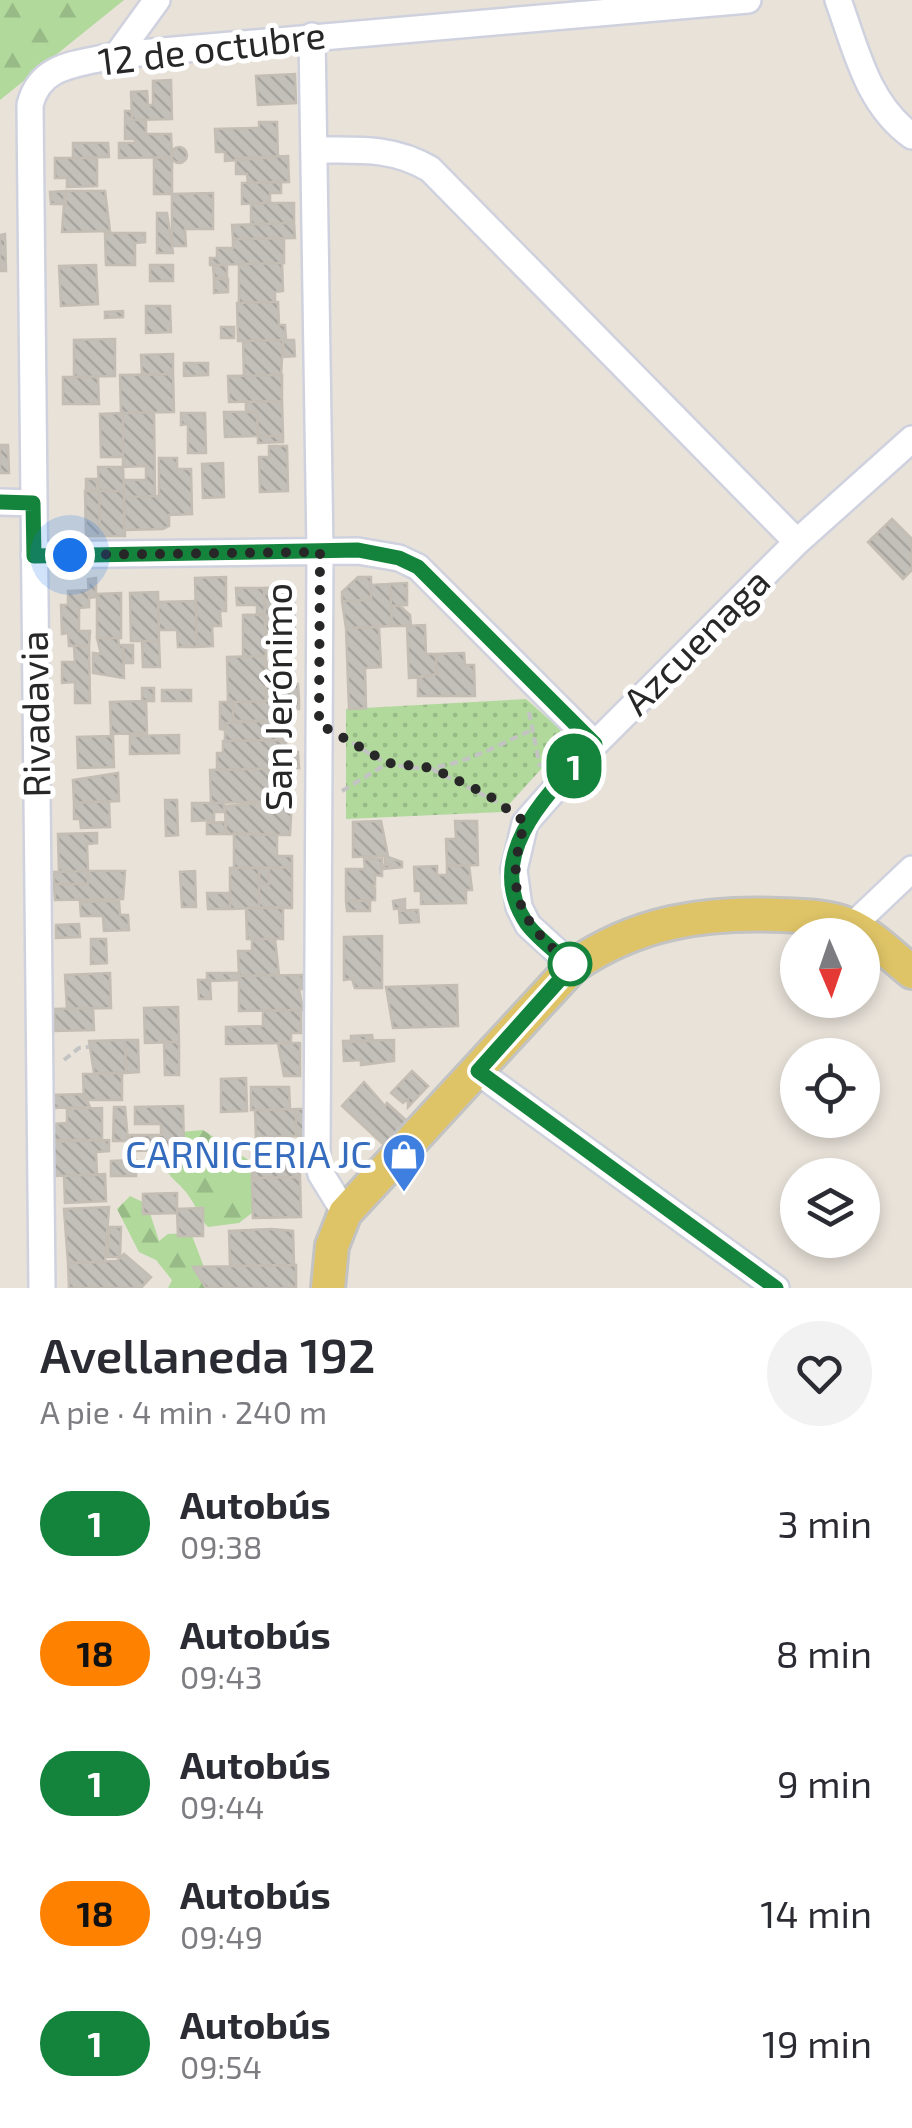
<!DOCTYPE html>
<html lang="es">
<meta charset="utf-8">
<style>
:root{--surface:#fff;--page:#f2f2f3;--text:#2b2b33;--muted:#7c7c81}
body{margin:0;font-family:"Exo 2",sans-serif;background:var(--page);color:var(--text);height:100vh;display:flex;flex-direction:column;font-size:38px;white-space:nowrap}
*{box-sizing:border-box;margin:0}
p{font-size:32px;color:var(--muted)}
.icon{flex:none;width:55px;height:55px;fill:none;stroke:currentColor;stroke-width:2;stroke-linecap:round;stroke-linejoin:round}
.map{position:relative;height:1288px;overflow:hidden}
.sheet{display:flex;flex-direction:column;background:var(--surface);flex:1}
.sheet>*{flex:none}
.badge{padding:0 20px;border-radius:32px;font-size:35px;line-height:65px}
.needle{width:65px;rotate:178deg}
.tools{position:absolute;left:780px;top:918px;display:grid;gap:20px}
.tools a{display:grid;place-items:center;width:100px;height:100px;border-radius:50%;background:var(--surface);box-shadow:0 5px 15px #0003;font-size:50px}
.you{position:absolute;width:50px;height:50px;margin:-25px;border:8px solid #fff;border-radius:50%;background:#1a73e8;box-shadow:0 0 0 15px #1a73e833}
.map>.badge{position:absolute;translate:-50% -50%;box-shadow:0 0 0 5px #fff}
.round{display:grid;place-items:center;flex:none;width:105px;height:105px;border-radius:52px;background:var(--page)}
.summary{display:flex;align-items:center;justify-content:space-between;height:170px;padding:0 40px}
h1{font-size:48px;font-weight:600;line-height:75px}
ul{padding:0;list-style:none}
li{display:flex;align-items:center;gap:30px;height:130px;padding:0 40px}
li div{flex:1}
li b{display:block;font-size:38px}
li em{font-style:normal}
li .badge{min-width:110px;font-weight:700;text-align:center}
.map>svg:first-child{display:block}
</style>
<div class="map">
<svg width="912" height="1288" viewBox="0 0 912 1288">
<defs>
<pattern id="grass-dots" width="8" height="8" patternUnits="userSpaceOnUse" patternTransform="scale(2.5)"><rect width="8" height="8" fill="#b0d99b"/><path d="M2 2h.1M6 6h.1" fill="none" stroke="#97ba86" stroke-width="1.8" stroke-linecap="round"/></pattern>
<pattern id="forest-firs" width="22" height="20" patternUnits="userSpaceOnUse" patternTransform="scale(2.5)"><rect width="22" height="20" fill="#b0d99b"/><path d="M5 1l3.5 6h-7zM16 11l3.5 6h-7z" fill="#97ba86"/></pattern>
<pattern id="building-back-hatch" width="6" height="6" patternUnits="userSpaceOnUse" patternTransform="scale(2.5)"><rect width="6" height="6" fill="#c3bfb9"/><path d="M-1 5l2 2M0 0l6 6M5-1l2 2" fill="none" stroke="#a8a49f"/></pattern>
</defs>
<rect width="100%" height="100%" fill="#e8e2d9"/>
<!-- grass -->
<path fill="url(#grass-dots)" d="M526,699L560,729L563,745L502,812L346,819V709Z"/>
<!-- forest -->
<path fill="url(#forest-firs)" d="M0,0H124L0,100Z
M203,1130L259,1167L262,1205L239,1223L208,1227C201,1219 200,1214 195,1206C175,1168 159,1189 169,1133Z
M130,1196L147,1204L159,1241L168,1234L191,1233L212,1288H168L172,1280L156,1260L139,1252L117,1209Z"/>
<!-- building -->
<path fill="url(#building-back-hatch)" stroke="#c3bdb4" stroke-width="2.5" d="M295,74L296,103L258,105L256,76Z
M171,80L172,119L132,120L131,92L147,91L148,105H153V81Z
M125,111H132V120H146V134H171L172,157L119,158V143H135V139H125Z
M259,122H277L278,157L225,161V152H216L215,129L259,128Z
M73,143H108L109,157L73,158Z
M171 155a8 8 0 1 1 16 0a8 8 0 1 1-16 0Z
M288,156L289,182L248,183L247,174H236V158Z
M172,157V194H154V158Z
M55,158H97V186L67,187V178H55Z
M281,182V193H270V203L242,204V183Z
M65,191H105L110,231L62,232Z
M65,191L66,204H51L50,192Z
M213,193V229H185L186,246H172V194Z
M251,203H294V223L251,224Z
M157,213H167L173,253H157Z
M294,223L295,238L233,239L232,225Z
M105,233H145V242L135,243V265H106Z
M5,234L6,271H0V235Z
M284,238V263L210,265V258H217V248H233V239Z
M282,263L283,291L275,292V302L239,303V264Z
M96,265L98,304L61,306L59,266Z
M150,265H173V281H150Z
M213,265H227V277L214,278Z
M214,279H228V292L214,293Z
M275,302H278L279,325H285L286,340L238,341L237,303Z
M146,306H170L171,332L146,333Z
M123,311V317L105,318V312Z
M221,327H234V338H221Z
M115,339V376L74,377V340Z
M283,340L281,375L244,376L243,341Z
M283,340H294L295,356L284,357Z
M173,354V374L142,375L141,355Z
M184,363H208V375L184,376Z
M173,374L174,412L121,413L120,375Z
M282,375V401L229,402L228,376Z
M63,377H98L99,404H63Z
M282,401L283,436H258L257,412H246V402Z
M224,412H257L258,436L225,437Z
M123,413H154L155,496L124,497V480H146V466L123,467Z
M123,413V457H101L100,414Z
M181,413H205L206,453H188V424L181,425Z
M258,436H283V442L258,443Z
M0,445H8L9,473H0Z
M269,446H287L288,491L260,492L259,457H269Z
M159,458H177V469H191L192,514L169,515V526L163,529L124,530V497L159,496Z
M223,463L224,497L203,498L202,464Z
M98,467H123L124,491H99Z
M86,479H97V491H86Z
M85,491H99L100,536H86Z
M99,491H124L125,536H100Z
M892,519L912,539V570L903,579L868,542Z
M226,577V611H220L221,626H212L213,646L197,647L195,578Z
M358,577H371V600L342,601V592Z
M96,578V597L89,598L88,579Z
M407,583V605L391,606L390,584Z
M390,584L392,626L346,628L342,601L371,600V585Z
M286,587V599H294L295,633H265L264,588Z
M236,588H264L265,614L257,615V605H237Z
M89,590V607L79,608V631H90L89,645L69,646L68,633L62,634L61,605H68V591Z
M158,592L159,641H131L130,593Z
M121,593V638H97V594Z
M196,601L197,647H178L177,630H159L158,602Z
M391,606H400L410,615L411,626H392Z
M265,614L266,656L243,657V615Z
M425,625L426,654H436L437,674L409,678L407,626Z
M379,627L381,667L365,668L366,708L349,709L346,628Z
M97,638H118L119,645H123L124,678L93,673V653L101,654Z
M142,641H159L160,667H143Z
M89,645L90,703H75V682L62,683V662H75L74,646Z
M123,645H133V663H124Z
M464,653L465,665H474L475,696H418V678L437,674L436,654Z
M266,656V701L228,702L227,657Z
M266,662H277L278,684H298L299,700H266Z
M142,688H154V701H142Z
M162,690H191V701H162Z
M299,700V709H278V720L233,721V702Z
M146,701L147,733L111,734L110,702Z
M220,702H233V723H225V730L220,729Z
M281,720L282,740L225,741V723Z
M179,735V753L130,754V736Z
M113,736L114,767L78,768L77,737Z
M286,740V752H298L299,768L217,770V753H223V741Z
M287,768L288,793H280V801L211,803L210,770Z
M118,773L119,801L74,803L73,780Z
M165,800H177L178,835L166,836Z
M109,801L110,827L81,828L80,819H74V803Z
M292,801L290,835L226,834L225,806Z
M192,803H224V812H214V820L192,821Z
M381,821L388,856L353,857V822Z
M455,821H477L478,865L447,866L446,839H456Z
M225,822L226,834H207V823Z
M97,833V843L87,844L88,871L59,872L58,834Z
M234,833L277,835V856H292V867L234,868Z
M385,856L402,862V867L382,869V865H390L385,863Z
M364,859H382V876L375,875V885H369L375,888V900L346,901V869H365Z
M469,865L472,890H466V903L421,904V891H415L414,867L437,866V875H447V866Z
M292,867V908H259V884H269V868Z
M230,868H259V908L230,909Z
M259,868H269V884H259Z
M88,871H125L123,899L55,900L54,884H88Z
M88,871V884H54V872Z
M195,871L196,907H182L180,872Z
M207,893H230V909H208Z
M405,899V908L394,909L393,901Z
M119,901L120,915H128L129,930L104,931L103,916H81L80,902Z
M346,901H370V911H347Z
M283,907V939H247L246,908Z
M412,910H418L419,922L400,923L399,911Z
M79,924L80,937L56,938V925Z
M382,936V988H355L352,979L344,980V937Z
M91,939H106L107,963L91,964Z
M252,939H275L279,975L239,976L238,951H252Z
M110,973L111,1008L67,1009L65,975Z
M207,973H239V980L210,981L211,999H199L198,980H207Z
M303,975V989H299L303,1010L239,1011V976Z
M457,985L458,1026L393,1028L386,987Z
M178,1007L179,1042L145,1043L144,1008Z
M93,1008L94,1030L55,1031L54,1009Z
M301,1010V1033H291V1043L226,1044V1027L263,1026V1011Z
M372,1035L373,1041L351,1042V1036Z
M125,1040L126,1073H94L89,1041Z
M125,1040H138L139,1072L126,1073Z
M394,1040V1061L361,1065V1060L344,1061L343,1041Z
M164,1042H179V1075H165Z
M278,1043H300V1076H284Z
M412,1071L428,1086L408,1107V1099L403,1103L391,1093Z
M122,1073V1100H84L83,1074Z
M246,1078L247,1111L221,1112V1079Z
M364,1082L385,1106L387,1103L407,1121L384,1145L342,1106Z
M251,1087H289L290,1109L251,1110Z
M84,1094L90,1107L52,1108L51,1095Z
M183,1106L184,1150L130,1151V1135H161V1124H135V1107Z
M114,1107H125L128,1141H113Z
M102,1108V1140H54L53,1124L67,1123V1109Z
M296,1109V1136L256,1137L255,1110Z
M296,1109H305L306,1136H296Z
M109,1140V1151L96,1152L97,1175L51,1176L50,1142Z
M299,1142L300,1177L252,1178L251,1153H274L273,1143Z
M136,1160V1176H111V1161Z
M105,1174L106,1201L65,1203L64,1176Z
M300,1177L301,1217L253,1218L252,1178Z
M177,1193V1213L143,1214V1194Z
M109,1207L105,1262L68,1263L64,1209Z
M203,1208V1236H178L177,1209Z
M109,1227H121L120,1257H108Z
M272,1229L293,1231L294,1265L230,1266L229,1231Z
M124,1254L151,1277L141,1288H69L68,1263L117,1261Z
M296,1265V1288H206L193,1267Z"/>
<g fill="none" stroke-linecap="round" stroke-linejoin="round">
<defs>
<path id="minor" d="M838,0C856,49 867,104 912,136
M312,36L320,552L317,1158L321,1174L345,1213
M117,55L157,0
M317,150C359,150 393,147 430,169L797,542
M0,502L33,503
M34,555L358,551L399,558L418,567L595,744
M852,926L912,869
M573,966L528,925L519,907L514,870L525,823L595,744L797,542L912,439
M477,1071L776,1288
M42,1288L30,105C40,63 80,64 117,55L748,0"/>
<path id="major" d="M328,1288L332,1246L345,1213L573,966C637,922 704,912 780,915C803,916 828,916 849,925C872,935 893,957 912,972"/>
</defs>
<!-- minor casing -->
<use href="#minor" stroke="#cfd2de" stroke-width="30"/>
<!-- major casing -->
<use href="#major" stroke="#c3c3c3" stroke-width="38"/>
<!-- path -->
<path stroke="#c3c3c3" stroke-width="4" stroke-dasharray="8 5" stroke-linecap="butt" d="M529,712L540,767
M341,736C356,744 373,758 389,763C441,780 486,750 532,730
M432,769L507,807
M342,791L388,763
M64,1060L79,1048L89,1047"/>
<!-- minor -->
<use href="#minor" stroke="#fff" stroke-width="25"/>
<!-- major -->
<use href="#major" stroke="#dfc467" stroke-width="32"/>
</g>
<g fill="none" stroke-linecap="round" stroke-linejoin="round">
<defs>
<path id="line" d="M0,502L33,503L34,556L358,550L399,558L418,567L595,744C551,790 480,855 527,924C539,940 558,953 572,966L478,1071L776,1288"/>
</defs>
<!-- line casing -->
<use href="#line" stroke="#fff" stroke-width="22"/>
<!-- line -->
<use href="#line" stroke="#14843c" stroke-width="15"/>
<!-- walk -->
<path stroke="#272727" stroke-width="10" stroke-dasharray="0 18" d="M70,555L320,552L319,724L388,763L432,768L488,795L525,822C502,897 523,923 570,964"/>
</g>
<!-- icons -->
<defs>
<symbol id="shop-pin" viewBox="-11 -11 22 30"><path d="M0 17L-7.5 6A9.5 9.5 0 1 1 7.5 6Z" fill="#3f7fe0" stroke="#fff"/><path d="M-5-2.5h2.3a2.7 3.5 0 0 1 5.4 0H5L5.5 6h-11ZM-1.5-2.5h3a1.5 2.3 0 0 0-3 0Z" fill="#fff"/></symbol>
</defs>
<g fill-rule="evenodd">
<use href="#shop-pin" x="379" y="1130" width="50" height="68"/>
</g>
<!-- markers -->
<circle fill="#fff" stroke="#14843c" stroke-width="5" cx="570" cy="964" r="20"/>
<g text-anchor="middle" stroke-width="10" stroke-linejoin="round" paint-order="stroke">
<!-- street labels -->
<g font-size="38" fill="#272727" stroke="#fff">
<text transform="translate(212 49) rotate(-7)" y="13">12 de octubre</text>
<text transform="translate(697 642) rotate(-45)" y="13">Azcuenaga</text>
<text transform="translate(279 697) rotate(-90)" y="13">San Jerónimo</text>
<text transform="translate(36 714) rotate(-91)" y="13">Rivadavia</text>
</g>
<!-- shop labels -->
<g font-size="38" fill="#366cbe" stroke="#fff" text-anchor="end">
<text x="372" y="1168">CARNICERIA JC</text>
</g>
</g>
</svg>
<div class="tools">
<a><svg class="needle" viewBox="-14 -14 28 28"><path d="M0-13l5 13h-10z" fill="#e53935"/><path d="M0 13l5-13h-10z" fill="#7c7c81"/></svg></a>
<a><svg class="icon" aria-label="locate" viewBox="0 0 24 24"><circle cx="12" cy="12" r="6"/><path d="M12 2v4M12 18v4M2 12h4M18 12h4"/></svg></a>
<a><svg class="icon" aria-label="layers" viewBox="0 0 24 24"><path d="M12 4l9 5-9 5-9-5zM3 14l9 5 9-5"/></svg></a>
</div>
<div class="you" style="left:70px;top:555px"></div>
<b class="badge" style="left:574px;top:766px;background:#14843c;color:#fff">1</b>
</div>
<section class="sheet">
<div class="summary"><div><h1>Avellaneda 192</h1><p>A pie · 4 min · 240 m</p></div><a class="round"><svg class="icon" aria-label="heart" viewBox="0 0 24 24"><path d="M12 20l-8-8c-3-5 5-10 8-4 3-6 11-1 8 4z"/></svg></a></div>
<ul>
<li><span class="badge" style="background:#14843c;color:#fff">1</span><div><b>Autobús</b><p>09:38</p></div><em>3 min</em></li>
<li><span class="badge" style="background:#ff8100;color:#111">18</span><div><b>Autobús</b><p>09:43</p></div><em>8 min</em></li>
<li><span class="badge" style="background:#14843c;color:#fff">1</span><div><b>Autobús</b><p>09:44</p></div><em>9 min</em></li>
<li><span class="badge" style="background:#ff8100;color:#111">18</span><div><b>Autobús</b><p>09:49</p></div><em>14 min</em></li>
<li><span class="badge" style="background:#14843c;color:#fff">1</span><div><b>Autobús</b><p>09:54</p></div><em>19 min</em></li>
</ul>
</section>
